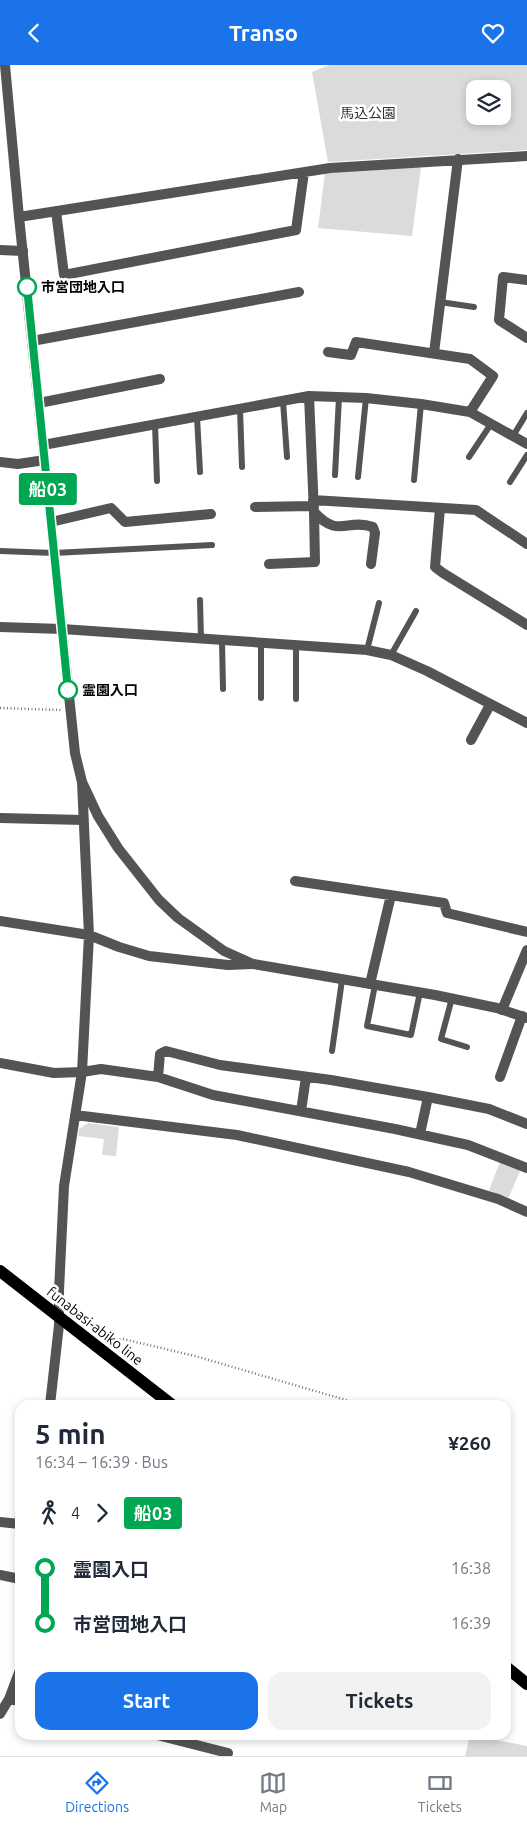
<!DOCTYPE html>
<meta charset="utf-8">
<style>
:root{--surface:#fff;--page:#f2f2f3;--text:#1f2937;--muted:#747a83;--line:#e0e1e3;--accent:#1a73e8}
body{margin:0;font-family:Ubuntu,"Noto Sans JP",sans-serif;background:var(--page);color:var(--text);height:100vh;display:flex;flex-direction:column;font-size:19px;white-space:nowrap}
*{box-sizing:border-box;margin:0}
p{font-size:16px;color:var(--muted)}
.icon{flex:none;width:28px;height:28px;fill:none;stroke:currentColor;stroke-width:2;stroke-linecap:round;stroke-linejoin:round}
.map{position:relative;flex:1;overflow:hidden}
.drawer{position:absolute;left:15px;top:1335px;width:496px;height:340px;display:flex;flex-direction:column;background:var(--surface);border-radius:15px;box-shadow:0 2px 8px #0003}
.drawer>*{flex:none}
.badge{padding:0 10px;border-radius:4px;font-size:18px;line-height:32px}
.controls{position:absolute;left:466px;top:15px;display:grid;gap:10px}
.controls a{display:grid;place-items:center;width:45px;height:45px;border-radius:10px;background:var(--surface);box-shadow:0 2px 8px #0003;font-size:25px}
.map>.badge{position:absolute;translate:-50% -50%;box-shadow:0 0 0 2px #fff}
.legs{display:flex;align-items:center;gap:8px;height:55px;padding:0 20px;font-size:16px}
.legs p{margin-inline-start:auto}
.headline{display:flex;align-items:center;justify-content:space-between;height:85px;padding:0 20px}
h1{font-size:28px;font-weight:700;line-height:38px}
.primary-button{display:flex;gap:10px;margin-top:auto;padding:10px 20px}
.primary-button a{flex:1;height:58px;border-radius:15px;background:var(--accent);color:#fff;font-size:20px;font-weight:700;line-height:58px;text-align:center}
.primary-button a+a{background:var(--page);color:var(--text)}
ul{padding:0 20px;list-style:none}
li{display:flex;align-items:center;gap:18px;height:55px;font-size:19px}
li i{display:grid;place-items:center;width:8px;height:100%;margin:0 6px;background:currentColor}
li i::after{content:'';width:12px;height:12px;margin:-6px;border:4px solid;border-radius:50%;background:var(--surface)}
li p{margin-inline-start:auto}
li:first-child i{background:linear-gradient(#0000 50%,currentColor 0)}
li:last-child i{background:linear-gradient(currentColor 50%,#0000 0)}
header{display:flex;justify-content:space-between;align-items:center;height:65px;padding:0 20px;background:var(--accent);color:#fff;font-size:22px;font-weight:700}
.tab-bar{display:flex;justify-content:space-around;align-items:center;height:70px;border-top:1px solid var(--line);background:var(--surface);font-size:14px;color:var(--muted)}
.tab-bar a{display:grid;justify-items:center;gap:2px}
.tab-bar .selected{color:var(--accent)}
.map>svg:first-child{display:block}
</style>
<header><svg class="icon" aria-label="back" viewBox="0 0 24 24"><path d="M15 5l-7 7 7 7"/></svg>Transo<svg class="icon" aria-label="heart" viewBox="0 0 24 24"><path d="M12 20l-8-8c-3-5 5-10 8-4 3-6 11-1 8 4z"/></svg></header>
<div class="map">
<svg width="527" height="1691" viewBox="0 0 527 1691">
<rect width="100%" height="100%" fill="#fff"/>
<!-- green -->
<path fill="#dbdbdb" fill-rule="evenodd" d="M329,0H527V85L328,97L312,7ZM475,24H502V51H475Z
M421,102L412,171L318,163L325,108Z
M88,1058L119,1062L116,1091L102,1090L104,1074L78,1071L79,1064Z
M500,1097L521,1104L508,1134L489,1125Z
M470,1670L527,1681V1691H465Z"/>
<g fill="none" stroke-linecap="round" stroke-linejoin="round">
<!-- path -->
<path stroke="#767676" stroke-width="2.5" stroke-dasharray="1 2.5" stroke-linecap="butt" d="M0,643L61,645
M109,1275L123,1274L195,1291L363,1340"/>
<!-- service -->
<path stroke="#545454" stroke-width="6" d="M440,237L474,242
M283,336L287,392
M240,344L242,402
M197,352L200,407
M155,359L157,416
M513,371L527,348
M469,392L491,359
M335,410L339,332
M358,412L366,333
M414,415L421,339
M510,417L527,390
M0,486L54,488L212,480
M200,535L201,574
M222,576L223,624
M261,579V633
M296,582V634
M367,585L379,538
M391,590L416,546
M375,920L367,961L411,970L420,927
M452,933L441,974L467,982
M332,986L342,915"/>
<!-- minor -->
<path stroke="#545454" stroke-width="10" d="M56,146L64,210L296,165L304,107
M19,152L330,103L527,91
M0,185L23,186
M527,215L503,212L499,255L527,273
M32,276L299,227
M328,287L351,290L356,277L470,294L493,311L470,347
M434,288L458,94
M39,338L160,314
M43,380L309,331L366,333L421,339L470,347L527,379
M0,397L18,399L45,395
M313,435L476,445L527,479
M255,442L313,441
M440,443L435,502L443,508L527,560
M314,447C339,474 346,453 373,462L375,468L371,499
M51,457L111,443L125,457L211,449
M269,499L315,497L314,447L309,331
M0,562L62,564L367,585L391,590L427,606L527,658
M471,675L490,640
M0,753L83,755
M295,816L444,838L447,848L527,867
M0,856L89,870L119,882L149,891L228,900L253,899
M370,919L391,830
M502,945L527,885
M0,998L54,1008L82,1007L101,1004L158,1012L213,1030L395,1064L468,1080L527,1103
M158,1012L160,989L166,986L220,1000L331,1015L428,1032L420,1069
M500,1012L522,951
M428,1032L489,1044L527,1059
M301,1046L306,1012
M75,1050L237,1070L409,1107L498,1134L527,1147
M50,1340L59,1260V1226L64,1121L82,1007L89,870L82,717
M0,1457L20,1459
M0,1510L20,1514
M9,1634L20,1636
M0,1649L9,1634L20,1605
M157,1670L228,1688"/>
<!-- tertiary -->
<path stroke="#545454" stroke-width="10" d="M5,0L19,152L75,688L82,717L98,751L118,783L159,835L178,853L224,886L253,899L435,930L497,943L527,953"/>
<!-- primary -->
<path stroke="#000" stroke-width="12" d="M0,1206L172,1340
M506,1602L527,1619"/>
</g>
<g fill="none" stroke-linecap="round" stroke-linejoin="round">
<defs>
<path id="line-1" d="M27,222L68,625"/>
</defs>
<!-- line-1 casing -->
<use href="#line-1" stroke="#fff" stroke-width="11"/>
<!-- line-1 -->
<use href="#line-1" stroke="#00a651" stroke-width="8"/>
</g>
<!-- markers -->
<g fill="#fff" stroke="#00a651" stroke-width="2.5">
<circle cx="27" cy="222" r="9"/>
<circle cx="68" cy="625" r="9"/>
</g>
<g text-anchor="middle" stroke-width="5" stroke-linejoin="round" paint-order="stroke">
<!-- park labels -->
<g font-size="14" fill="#323232" stroke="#fff">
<text x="368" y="53">馬込公園</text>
</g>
<!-- stop labels -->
<g font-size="14" font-weight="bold" fill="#000" stroke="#fff" text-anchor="start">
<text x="41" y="227">市営団地入口</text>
<text x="82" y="630">霊園入口</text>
</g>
<!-- street labels -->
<g font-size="14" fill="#000" stroke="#fff">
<text transform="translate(95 1261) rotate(38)" y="5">funabasi-abiko line</text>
</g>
</g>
</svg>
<div class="controls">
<a><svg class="icon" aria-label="layers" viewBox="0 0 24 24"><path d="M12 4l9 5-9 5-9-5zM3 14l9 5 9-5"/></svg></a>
</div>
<b class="badge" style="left:48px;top:424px;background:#00a651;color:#fff">船03</b>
<section class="drawer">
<div class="headline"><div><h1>5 min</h1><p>16:34 – 16:39 · Bus</p></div><b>¥260</b></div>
<div class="legs"><svg class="icon" aria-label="walk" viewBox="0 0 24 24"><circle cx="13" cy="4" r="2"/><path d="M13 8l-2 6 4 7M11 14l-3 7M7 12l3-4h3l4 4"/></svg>4<svg class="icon" aria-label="forward" viewBox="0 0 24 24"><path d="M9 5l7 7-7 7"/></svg><b class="badge" style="background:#00a651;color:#fff">船03</b></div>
<ul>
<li><i style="color:#00a651"></i><b>霊園入口</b><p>16:38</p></li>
<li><i style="color:#00a651"></i><b>市営団地入口</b><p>16:39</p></li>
</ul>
<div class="primary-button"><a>Start</a><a>Tickets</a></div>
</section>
</div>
<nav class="tab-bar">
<a class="selected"><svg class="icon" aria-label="directions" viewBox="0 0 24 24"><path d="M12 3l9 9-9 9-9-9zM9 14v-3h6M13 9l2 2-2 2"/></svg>Directions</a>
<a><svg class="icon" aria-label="map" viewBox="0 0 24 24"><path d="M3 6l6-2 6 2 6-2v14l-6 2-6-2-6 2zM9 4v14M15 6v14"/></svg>Map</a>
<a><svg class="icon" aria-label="tickets" viewBox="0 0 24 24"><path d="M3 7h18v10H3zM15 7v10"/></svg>Tickets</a>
</nav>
